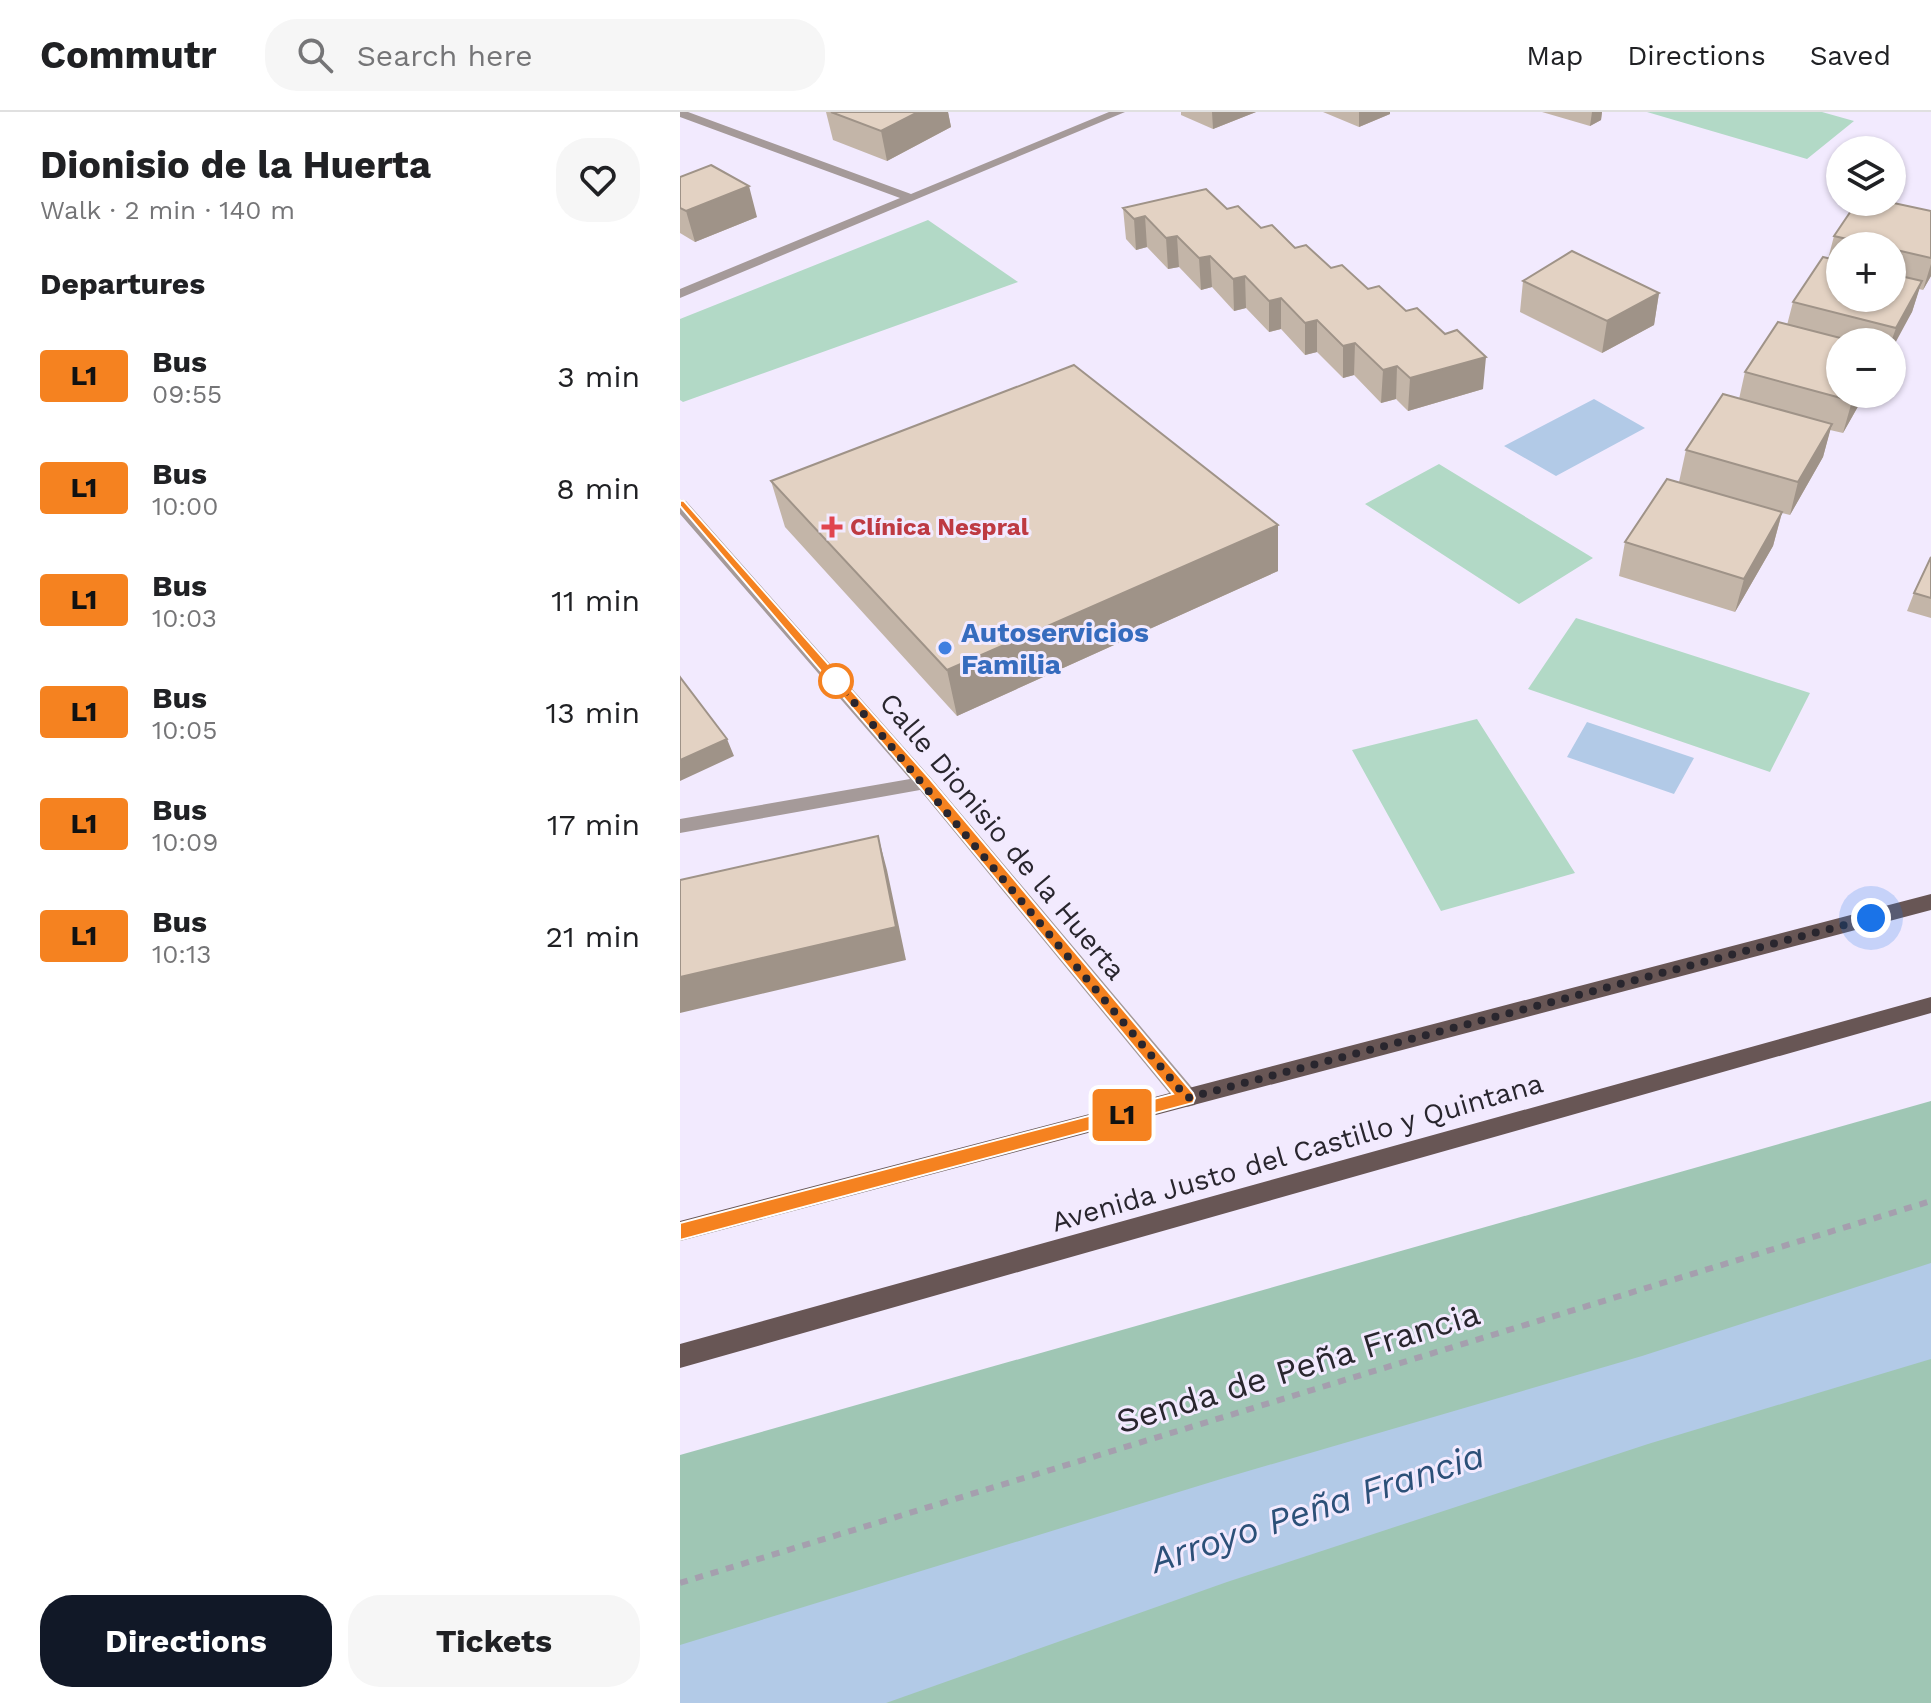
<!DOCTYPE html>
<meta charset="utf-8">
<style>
:root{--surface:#fff;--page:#f6f6f6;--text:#202124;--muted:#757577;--line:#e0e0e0;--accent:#111827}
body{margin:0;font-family:"Work Sans",sans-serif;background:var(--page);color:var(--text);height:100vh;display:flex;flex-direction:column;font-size:30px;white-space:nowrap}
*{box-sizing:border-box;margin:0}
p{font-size:26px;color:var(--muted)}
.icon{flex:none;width:44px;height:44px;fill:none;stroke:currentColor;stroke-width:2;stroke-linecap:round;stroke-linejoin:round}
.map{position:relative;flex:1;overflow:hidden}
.details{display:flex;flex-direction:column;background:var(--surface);width:680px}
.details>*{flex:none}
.badge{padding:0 16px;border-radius:6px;font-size:28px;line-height:52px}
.tools{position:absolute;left:1146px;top:24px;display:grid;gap:16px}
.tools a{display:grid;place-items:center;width:80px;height:80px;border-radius:50%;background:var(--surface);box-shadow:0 2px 6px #0004;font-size:40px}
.you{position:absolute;width:40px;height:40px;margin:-20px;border:6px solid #fff;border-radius:50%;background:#1a73e8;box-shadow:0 0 0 12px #1a73e833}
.map>.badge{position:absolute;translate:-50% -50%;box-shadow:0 0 0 4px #fff}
h2{padding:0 40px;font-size:30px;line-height:72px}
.round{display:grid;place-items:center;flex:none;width:84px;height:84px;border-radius:32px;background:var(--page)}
.headline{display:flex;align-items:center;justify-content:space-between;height:136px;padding:0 40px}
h1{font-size:38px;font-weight:700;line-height:60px}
.primary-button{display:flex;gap:16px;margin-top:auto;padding:16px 40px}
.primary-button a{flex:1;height:92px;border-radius:32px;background:var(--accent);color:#fff;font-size:32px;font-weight:700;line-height:92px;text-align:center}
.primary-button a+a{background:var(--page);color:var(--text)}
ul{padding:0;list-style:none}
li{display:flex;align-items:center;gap:24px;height:112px;padding:0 40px}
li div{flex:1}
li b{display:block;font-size:30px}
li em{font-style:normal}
li .badge{min-width:88px;font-weight:700;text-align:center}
header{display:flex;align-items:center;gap:48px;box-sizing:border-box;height:112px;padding:0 40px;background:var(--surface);border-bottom:2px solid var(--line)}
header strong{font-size:38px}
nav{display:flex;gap:44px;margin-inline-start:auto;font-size:28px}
.search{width:560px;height:72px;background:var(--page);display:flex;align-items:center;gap:20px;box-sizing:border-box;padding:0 28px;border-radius:32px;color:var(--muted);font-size:30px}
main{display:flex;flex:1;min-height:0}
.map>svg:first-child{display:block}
</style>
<header>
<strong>Commutr</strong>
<div class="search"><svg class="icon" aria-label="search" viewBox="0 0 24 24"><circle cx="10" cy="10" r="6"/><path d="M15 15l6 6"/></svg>Search here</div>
<nav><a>Map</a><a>Directions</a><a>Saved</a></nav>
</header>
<main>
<section class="details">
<div class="headline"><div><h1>Dionisio de la Huerta</h1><p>Walk · 2 min · 140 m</p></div><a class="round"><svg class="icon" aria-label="heart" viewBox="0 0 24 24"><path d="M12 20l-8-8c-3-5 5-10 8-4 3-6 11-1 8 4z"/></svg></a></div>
<h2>Departures</h2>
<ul>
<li><span class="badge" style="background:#f58220;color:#111">L1</span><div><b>Bus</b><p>09:55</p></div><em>3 min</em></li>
<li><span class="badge" style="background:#f58220;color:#111">L1</span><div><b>Bus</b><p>10:00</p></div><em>8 min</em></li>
<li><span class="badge" style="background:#f58220;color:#111">L1</span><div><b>Bus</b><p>10:03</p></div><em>11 min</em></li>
<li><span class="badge" style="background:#f58220;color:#111">L1</span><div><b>Bus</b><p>10:05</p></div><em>13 min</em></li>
<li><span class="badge" style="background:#f58220;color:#111">L1</span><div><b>Bus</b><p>10:09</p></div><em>17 min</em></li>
<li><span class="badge" style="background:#f58220;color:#111">L1</span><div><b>Bus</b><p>10:13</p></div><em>21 min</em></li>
</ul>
<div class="primary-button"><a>Directions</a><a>Tickets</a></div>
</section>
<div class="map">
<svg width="1251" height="1591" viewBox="0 0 1251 1591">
<rect width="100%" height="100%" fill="#f2eafe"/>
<!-- green -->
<path fill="#b2d9c6" d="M967,0H1142L1174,9L1127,47Z
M248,108L338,170L3,290L0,288V207Z
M759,352L913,446L839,492L685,392Z
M896,506L1130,581L1090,660L848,577Z
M797,607L895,761L761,799L672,638Z"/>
<!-- forest -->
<path fill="#9fc6b4" d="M1251,989V1591H0V1343Z"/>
<!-- water -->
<path fill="#b2cae7" d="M914,287L965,316L876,364L824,334Z
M907,610L1014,646L994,682L887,645Z
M1251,1151V1247L968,1332L547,1470L206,1591H0V1533L541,1367L962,1244Z"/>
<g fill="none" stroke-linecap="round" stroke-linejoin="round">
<!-- path -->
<path stroke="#a59fae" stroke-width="6" stroke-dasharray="8 8" stroke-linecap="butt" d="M0,1471L1251,1089"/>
<!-- street -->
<path fill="#a59a99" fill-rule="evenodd" d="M0,0H8L231,82L429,0H445L0,186V177L220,86L0,5Z
M0,387L6,389L251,666L515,979L518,986L515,993L507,995L499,993L240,678L0,721V707L230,667L0,402Z"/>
<!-- primary -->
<path fill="#685655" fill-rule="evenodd" d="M1251,782V798L0,1129V1109Z
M1251,885V901L0,1256V1232Z"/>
</g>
<!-- wall -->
<path fill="#c3b5a8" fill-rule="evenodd" d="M146,0H268L271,15L207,49L153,28Z
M501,0H576L533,17L501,3Z
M643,0H710V2L679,15Z
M862,0H922L921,8L910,14Z
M0,65L77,105L15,130L0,121Z
M443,96L547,97L688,177L803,277L728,299L716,287L701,291L674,263L663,266L637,240L625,243L601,217L589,220L566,196L554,199L532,175L521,178L499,155L488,157L467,135L456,138L446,127Z
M1251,99V164L1243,178L1239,177L1232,200L1212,230H1160V282H1185L1163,321L1150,318L1143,345L1110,403L1102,401L1093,434L1055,500L939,464L945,430L999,370L1006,338L1059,287L1065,260L1107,213L1113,190L1148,147L1154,124ZM1160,134H1212V186H1160Z
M843,169L979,181L974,213L922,241L840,200Z
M91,369L598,459L277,604L105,415Z
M1251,445V506L1227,499L1234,481Z"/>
<!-- shaded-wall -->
<path fill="#9f9388" d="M238,0H268L271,15L207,49L201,19Z
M532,0H576L533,17Z
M679,0H710V2L679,15Z
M912,0H922L921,8L910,14Z
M69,74L77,105L15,130L6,99Z
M465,104L467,135L456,138L454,107Z
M497,124L499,155L488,157L486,126Z
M530,144L532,175L521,178L519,146Z
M1251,152V164L1243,178Z
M565,164L566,196L554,199L553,167Z
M1242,169L1232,200L1212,237L1211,230L1216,216Z
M979,181L974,213L922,241L927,209Z
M601,186V217L589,220V189Z
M637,208V240L625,243V211Z
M675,231L674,263L663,266V234Z
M806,245L803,277L728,299L730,266Z
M717,254L716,287L701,291L703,258Z
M1176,282H1185L1163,321L1172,289Z
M1152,312L1143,345L1110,403L1118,370Z
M1102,400L1093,434L1055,500L1064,467Z
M598,413V459L277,604L267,558Z
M47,627L54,644L0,669V648Z
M198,724L207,758L226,848L0,901V865Z"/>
<!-- building -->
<path fill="#e3d2c3" stroke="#9f9388" stroke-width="2" d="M151,0H238L201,19Z
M31,53L69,74L6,99L0,96V65Z
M526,77L547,97L558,94L581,116L592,113L615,136L626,133L651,156L662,153L688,177L699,174L726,199L737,196L765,222L777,218L806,245L730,266L717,254L703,258L675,231L663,234L637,208L625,211L601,186L589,189L565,164L553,167L530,144L519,146L497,124L486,126L465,104L454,107L443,96Z
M1177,90H1209L1251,99V146L1212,137V134H1198L1154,124Z
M892,139L979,181L927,209L843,169Z
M1143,145L1160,149V186H1212V162L1242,169L1216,216L1113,190Z
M1098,210L1176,230H1160V282H1176L1172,289L1065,260Z
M394,253L598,413L267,558L91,369Z
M1043,282L1152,312L1118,370L1006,338Z
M987,367L1102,400L1064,467L945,430Z
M1251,445V486L1234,481Z
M0,565L47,627L0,648Z
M198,724L216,815L0,865V768Z"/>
<!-- line -->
<path fill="#f58220" stroke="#fff" stroke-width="2" d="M0,388L4,389L250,667L513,981L515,986L513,991L0,1128V1111L493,982L239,674L0,394Z"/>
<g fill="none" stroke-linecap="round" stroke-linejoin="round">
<!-- walk -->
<path stroke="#29262e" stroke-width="8" stroke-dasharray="0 14.4" d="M156,569L507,986L1191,806"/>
</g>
<!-- markers -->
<path fill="#e0444e" stroke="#f2eafe" stroke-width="3" d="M148 403h8v8h8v8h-8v8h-8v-8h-8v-8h8z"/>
<circle fill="#3f7fe0" stroke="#f2eafe" stroke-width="3" cx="265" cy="536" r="8"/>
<circle fill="#fff" stroke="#f58220" stroke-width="4" cx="156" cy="569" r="16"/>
<g text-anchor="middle" stroke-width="6" stroke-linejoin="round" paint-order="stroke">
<!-- far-health labels -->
<g font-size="24" font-weight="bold" fill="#be3a42" stroke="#f2eafe" text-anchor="start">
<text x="170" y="423">Clínica Nespral</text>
</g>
<!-- shop labels -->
<g font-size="28" font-weight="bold" fill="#366cbe" stroke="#f2eafe" text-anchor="start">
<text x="281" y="530">Autoservicios<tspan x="281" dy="32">Familia</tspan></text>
</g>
<!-- street labels -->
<g font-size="28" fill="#29262e" stroke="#f2eafe">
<text transform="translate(323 724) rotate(50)" y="10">Calle Dionisio de la Huerta</text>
<text transform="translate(617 1040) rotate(-16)" y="10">Avenida Justo del Castillo y Quintana</text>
</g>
<!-- near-street labels -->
<g font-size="34" fill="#29262e" stroke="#f2eafe">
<text transform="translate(618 1255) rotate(-17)" y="12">Senda de Peña Francia</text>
</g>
<!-- near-water labels -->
<g font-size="36" font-style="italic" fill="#2c5078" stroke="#f2eafe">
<text transform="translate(637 1395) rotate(-18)" y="13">Arroyo Peña Francia</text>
</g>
</g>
</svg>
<div class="tools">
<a><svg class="icon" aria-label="layers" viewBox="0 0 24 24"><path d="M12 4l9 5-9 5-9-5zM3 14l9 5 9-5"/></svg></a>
<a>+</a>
<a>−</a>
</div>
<div class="you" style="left:1191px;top:806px"></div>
<b class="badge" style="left:442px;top:1003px;background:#f58220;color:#111">L1</b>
</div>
</main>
